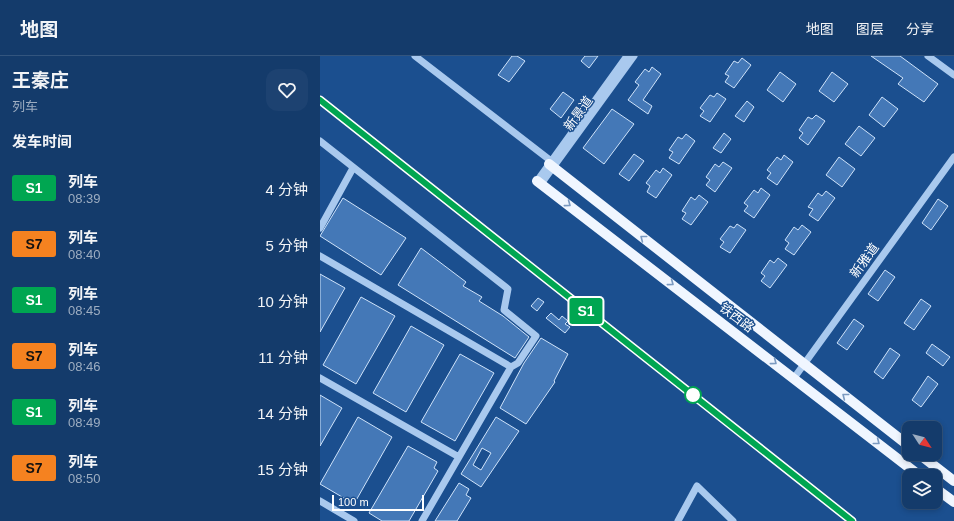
<!DOCTYPE html>
<html lang="zh">
<meta charset="utf-8">
<style>
:root{--surface:#143b6b;--page:#1d4271;--text:#f1f3f6;--muted:#9dadc1;--line:#33557e}
body{margin:0;font-family:Helvetica,"Noto Sans SC",sans-serif;background:var(--page);color:var(--text);height:100vh;display:flex;flex-direction:column;font-size:15px;white-space:nowrap}
*{box-sizing:border-box;margin:0}
p{font-size:13px;color:var(--muted)}
.icon{flex:none;width:22px;height:22px;fill:none;stroke:currentColor;stroke-width:2;stroke-linecap:round;stroke-linejoin:round}
.map{position:relative;flex:1;overflow:hidden}
.sheet{display:flex;flex-direction:column;background:var(--surface);width:320px}
.sheet>*{flex:none}
.badge{padding:0 8px;border-radius:3px;font-size:14px;line-height:26px}
.needle{width:26px;rotate:126deg}
.buttons{position:absolute;left:582px;top:365px;display:grid;gap:8px}
.buttons a{display:grid;place-items:center;width:40px;height:40px;border-radius:8px;background:var(--surface);box-shadow:0 2px 6px #0003,0 0 0 1px var(--line);font-size:20px}
.scale{position:absolute;left:12px;bottom:10px;width:92px;box-sizing:border-box;padding-left:4px;border:2px solid #fff;border-top:0;font-size:11px;line-height:14px;white-space:nowrap;color:#fff;-webkit-text-stroke:3px #1b4f8f;paint-order:stroke}
.map>.badge{position:absolute;translate:-50% -50%;box-shadow:0 0 0 2px #fff}
h2{padding:0 12px;font-size:15px;line-height:36px}
.round{display:grid;place-items:center;flex:none;width:42px;height:42px;border-radius:12px;background:var(--page)}
.headline{display:flex;align-items:center;justify-content:space-between;height:68px;padding:0 12px}
h1{font-size:19px;font-weight:700;line-height:30px}
ul{padding:0;list-style:none}
li{display:flex;align-items:center;gap:12px;height:56px;padding:0 12px}
li div{flex:1}
li b{display:block;font-size:15px}
li em{font-style:normal}
li .badge{min-width:44px;font-weight:700;text-align:center}
header{display:flex;align-items:center;gap:24px;box-sizing:border-box;height:56px;padding:0 20px;background:var(--surface);border-bottom:1px solid var(--line)}
header strong{font-size:19px}
nav{display:flex;gap:22px;margin-inline-start:auto;font-size:14px}
main{display:flex;flex:1;min-height:0}
.map>svg:first-child{display:block}
</style>
<header>
<strong>地图</strong>
<nav><a>地图</a><a>图层</a><a>分享</a></nav>
</header>
<main>
<section class="sheet">
<div class="headline"><div><h1>王秦庄</h1><p>列车</p></div><a class="round"><svg class="icon" aria-label="heart" viewBox="0 0 24 24"><path d="M12 20l-8-8c-3-5 5-10 8-4 3-6 11-1 8 4z"/></svg></a></div>
<h2>发车时间</h2>
<ul>
<li><span class="badge" style="background:#00a651;color:#fff">S1</span><div><b>列车</b><p>08:39</p></div><em>4 分钟</em></li>
<li><span class="badge" style="background:#f58220;color:#111">S7</span><div><b>列车</b><p>08:40</p></div><em>5 分钟</em></li>
<li><span class="badge" style="background:#00a651;color:#fff">S1</span><div><b>列车</b><p>08:45</p></div><em>10 分钟</em></li>
<li><span class="badge" style="background:#f58220;color:#111">S7</span><div><b>列车</b><p>08:46</p></div><em>11 分钟</em></li>
<li><span class="badge" style="background:#00a651;color:#fff">S1</span><div><b>列车</b><p>08:49</p></div><em>14 分钟</em></li>
<li><span class="badge" style="background:#f58220;color:#111">S7</span><div><b>列车</b><p>08:50</p></div><em>15 分钟</em></li>
</ul>
</section>
<div class="map">
<svg width="634" height="465" viewBox="0 0 634 465">
<rect width="100%" height="100%" fill="#1b4f8f"/>
<!-- building -->
<path fill="#4478b7" stroke="#cfe3fa" fill-rule="evenodd" d="M192,0H197L205,5L189,26L178,19Z
M265,0H278L269,12L261,5Z
M551,0H580L618,28L604,46L578,28L583,22Z
M422,2L431,9L414,32L405,26L409,20L405,18L414,5L418,7Z
M332,11L341,18L323,44L332,50L328,58L308,44L319,29L315,26L325,13L329,16Z
M460,16L476,28L463,46L447,34Z
M512,16L528,28L514,46L499,35Z
M243,36L254,44L241,62L230,53Z
M397,37L406,43L390,66L380,60L384,55L380,52L390,39L394,41Z
M562,41L578,53L564,71L549,59Z
M427,45L434,51L424,66L415,60Z
M292,53L314,68L284,108L263,92Z
M496,59L505,65L488,89L479,82L483,77L479,74L488,61L492,63Z
M539,70L555,82L541,100L525,88Z
M404,77L411,83L401,97L393,92Z
M366,78L375,85L359,108L349,102L353,96L349,94L358,81L362,83Z
M314,98L324,105L309,125L299,118Z
M464,99L473,106L457,129L447,122L451,117L447,114L457,101L461,104Z
M519,101L535,113L522,131L506,119Z
M403,106L412,112L395,136L386,129L390,124L386,121L395,108L399,111Z
M343,112L352,119L336,142L327,136L330,130L326,127L336,114L340,117Z
M441,132L450,139L434,162L424,155L428,150L424,147L434,134L438,137Z
M506,135L515,142L498,165L489,159L493,153L488,151L498,137L502,140Z
M379,139L388,146L371,169L362,163L366,157L362,155L371,141L375,144Z
M23,142L86,182L61,219L0,180Z
M618,143L628,150L611,174L602,167Z
M417,168L426,174L410,197L400,191L404,186L400,183L410,170L414,172Z
M482,169L491,176L474,199L465,193L469,187L465,184L474,171L478,174Z
M101,192L146,226L143,230L162,241L159,245L183,260L209,281L195,302L78,229Z
M458,202L467,209L450,232L441,225L445,220L441,217L450,204L454,207Z
M565,214L575,221L558,245L548,238Z
M0,218L25,232L0,276Z
M41,241L75,260L36,328L3,309Z
M218,242L224,246L217,255L211,250Z
M601,243L611,250L594,274L584,267Z
M231,257L239,264L242,260L248,265L245,268L250,271L245,277L226,262Z
M534,263L544,270L527,294L517,287Z
M91,270L124,289L86,356L53,337Z
M221,282L248,298L234,325L235,326L206,368L180,352L204,307Z
M612,288L630,301L623,310L606,297Z
M570,292L580,299L563,323L554,316Z
M140,298L174,317L135,385L101,366Z
M608,320L618,328L601,351L592,344Z
M0,339L22,352L0,390Z
M38,361L72,381L34,448L0,428Z
M176,361L199,375L161,431L141,418ZM162,392L171,397L161,414L153,409Z
M88,390L117,406L114,412L118,415L89,465H62L49,457Z
M139,427L149,433L146,439L151,442L137,465H115Z"/>
<g fill="none" stroke-linecap="round" stroke-linejoin="round">
<!-- minor -->
<path stroke="#a9c9ee" stroke-width="7" d="M95,0L235,108
M608,0L634,19
M0,85L188,233L184,254L216,280L198,307L191,311L102,465
M217,125L307,0
M221,128L314,0
M0,172L33,112
M0,200L191,311
M0,322L139,401
M474,322L634,101
M0,445L34,465
M358,465L377,430L413,465"/>
<!-- major -->
<path stroke="#f0f6ff" stroke-width="10" d="M229,108L589,390
M217,125L600,420
M599,398L634,425
M615,432L634,446"/>
<!-- rail -->
<path stroke="#fff" stroke-width="2" stroke-dasharray="7 3" stroke-linecap="butt" d="M0,44L532,465"/>
</g>
<!-- one-way arrows -->
<defs><path id="oneway-chevron" d="M-2-3.5L2.5 0L-2 3.5" fill="none" stroke-width="1.6" stroke-linecap="round" stroke-linejoin="round"/></defs>
<g stroke="#7b9ac1">
<use href="#oneway-chevron" transform="translate(248 148) rotate(37)"/>
<use href="#oneway-chevron" transform="translate(323 182) rotate(-142)"/>
<use href="#oneway-chevron" transform="translate(351 227) rotate(37)"/>
<use href="#oneway-chevron" transform="translate(454 306) rotate(37)"/>
<use href="#oneway-chevron" transform="translate(525 340) rotate(-142)"/>
<use href="#oneway-chevron" transform="translate(557 386) rotate(38)"/>
</g>
<g fill="none" stroke-linecap="round" stroke-linejoin="round">
<defs>
<path id="line" d="M0,44L532,465"/>
</defs>
<!-- line casing -->
<use href="#line" stroke="#fff" stroke-width="9"/>
<!-- line -->
<use href="#line" stroke="#00a651" stroke-width="6"/>
</g>
<!-- markers -->
<circle fill="#fff" stroke="#00a651" stroke-width="2" cx="373" cy="339" r="8"/>
<g text-anchor="middle" stroke-width="3" stroke-linejoin="round" paint-order="stroke">
<!-- street labels -->
<g font-size="13" fill="#fff" stroke="#1b4f8f">
<text transform="translate(258 57) rotate(-54)" y="5">新景道</text>
<text transform="translate(544 204) rotate(-54)" y="5">新雅道</text>
<text transform="translate(417 261) rotate(37)" y="5">铁西路</text>
</g>
</g>
</svg>
<div class="buttons">
<a><svg class="needle" viewBox="-14 -14 28 28"><path d="M0-13l5 13h-10z" fill="#e53935"/><path d="M0 13l5-13h-10z" fill="#9dadc1"/></svg></a>
<a><svg class="icon" aria-label="layers" viewBox="0 0 24 24"><path d="M12 4l9 5-9 5-9-5zM3 14l9 5 9-5"/></svg></a>
</div>
<div class="scale">100 m</div>
<b class="badge" style="left:266px;top:255px;background:#00a651;color:#fff">S1</b>
</div>
</main>
